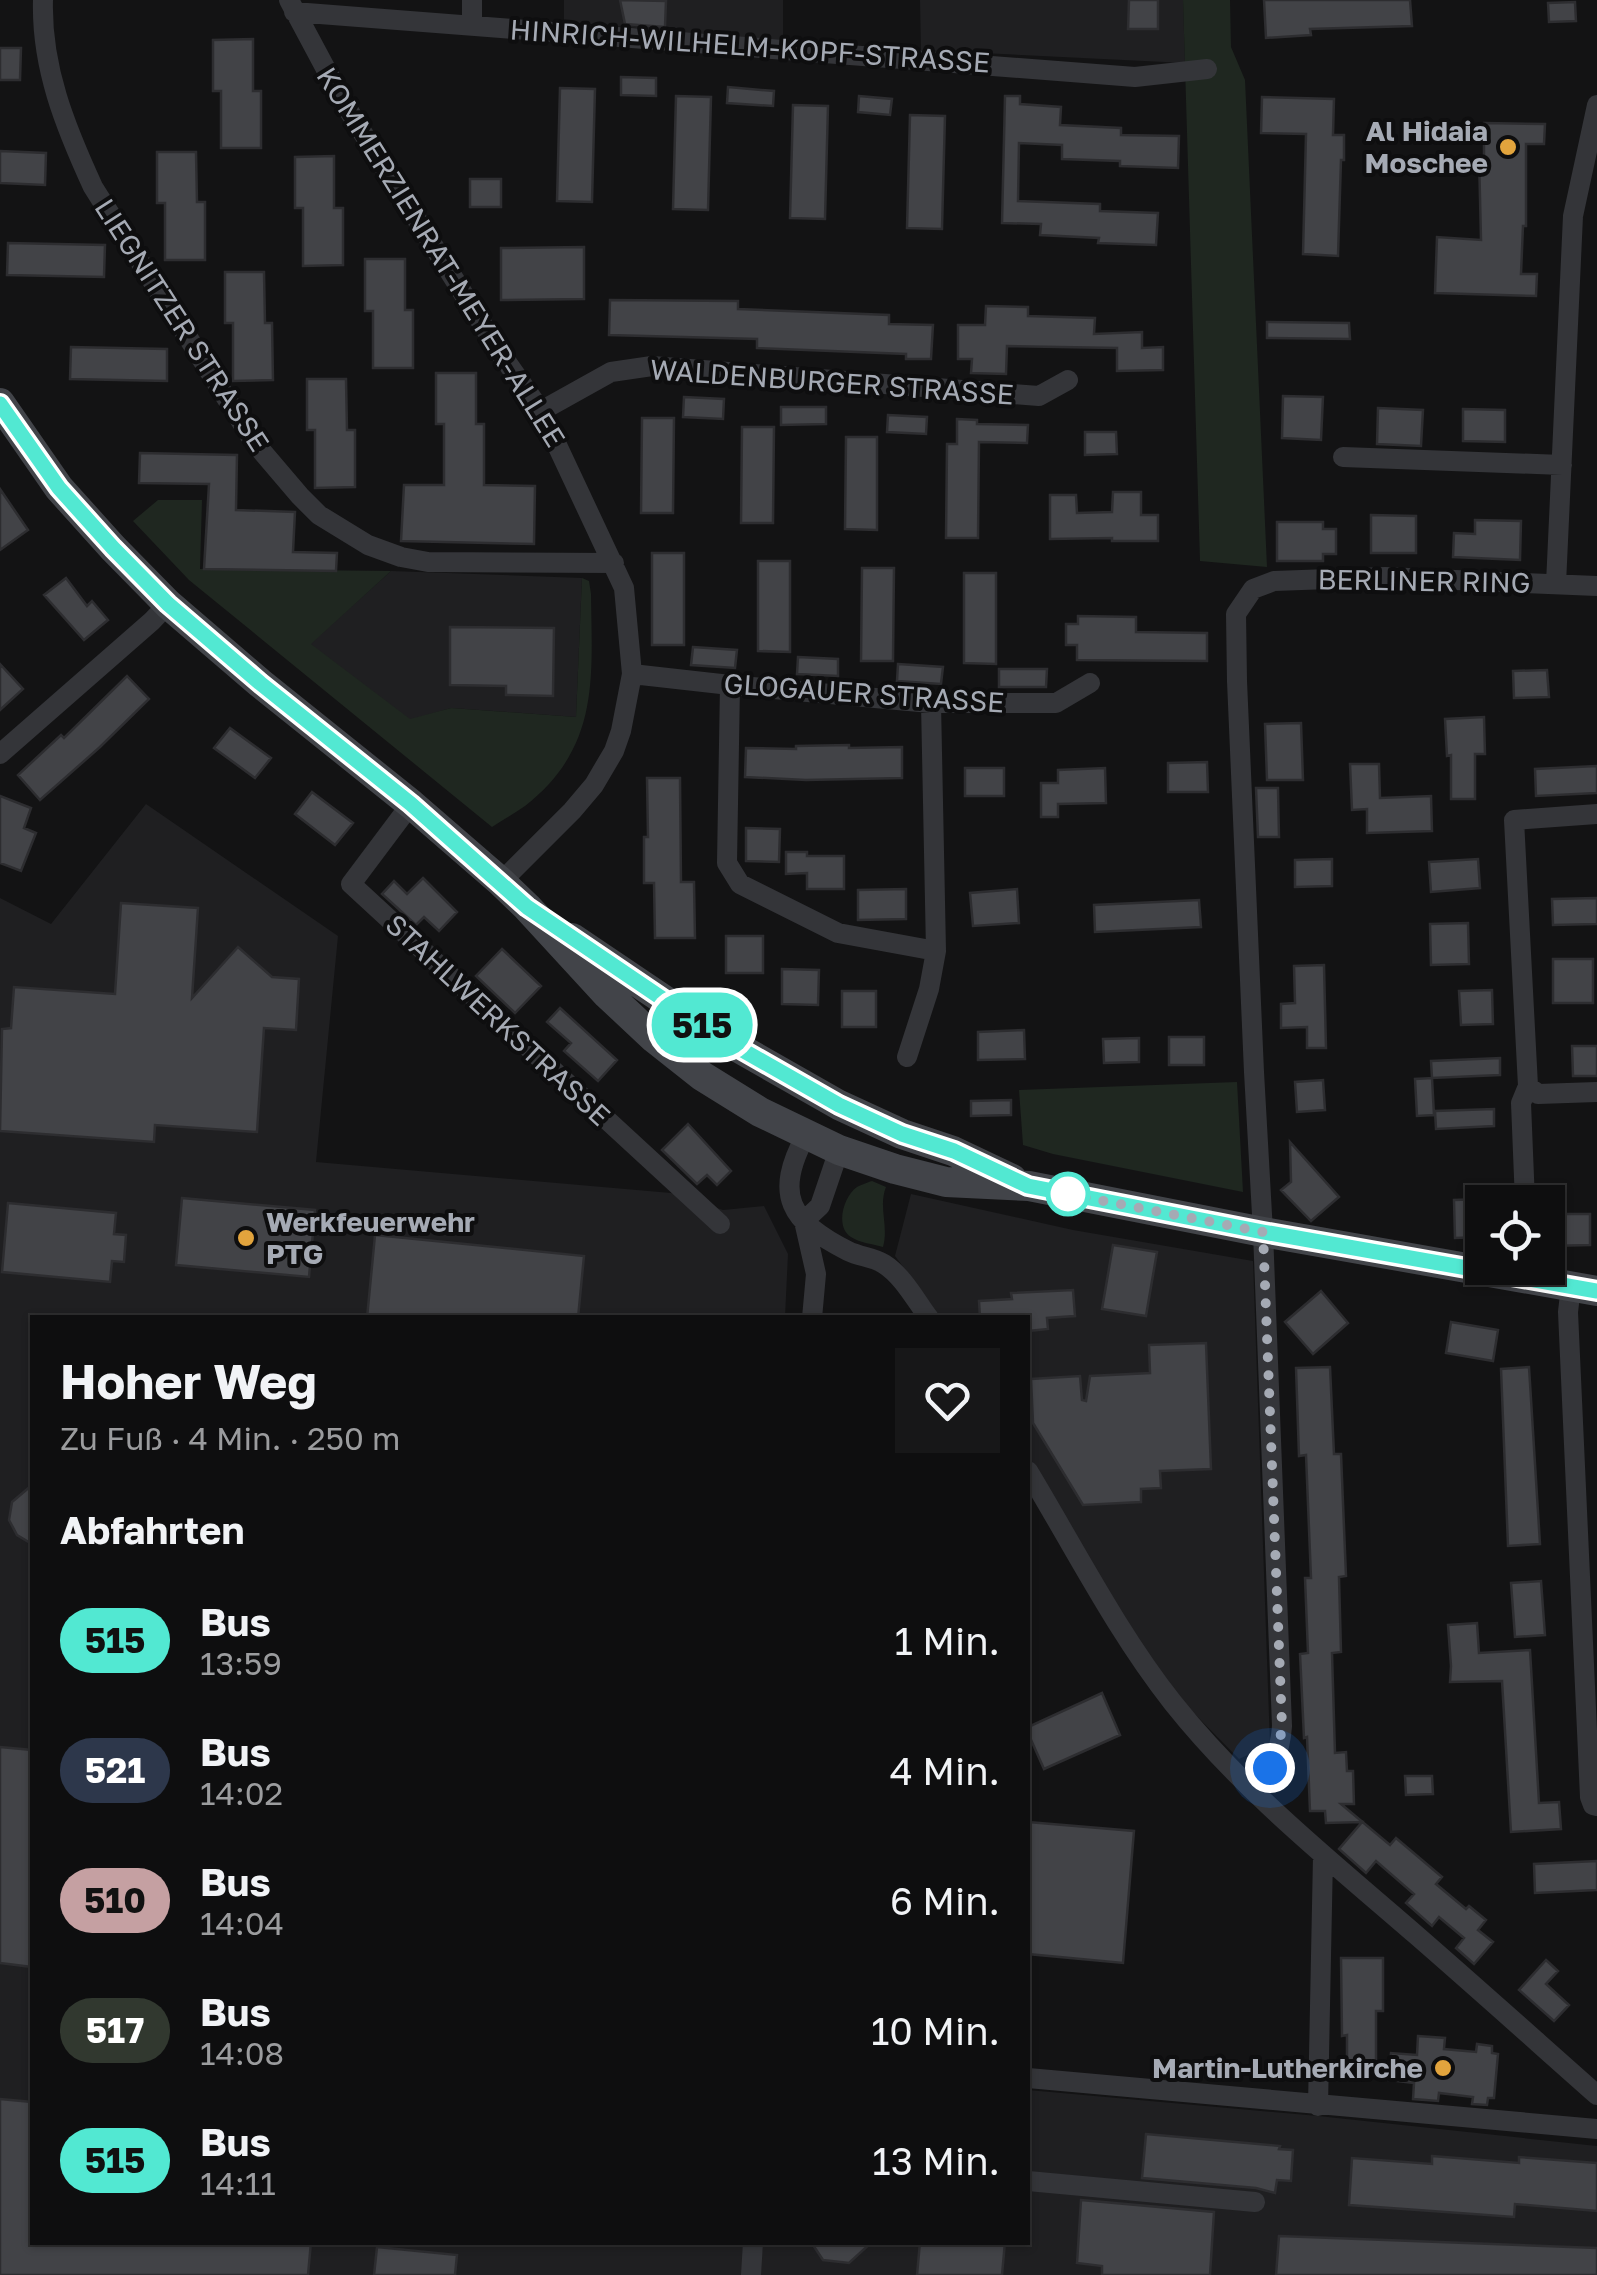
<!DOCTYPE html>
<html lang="de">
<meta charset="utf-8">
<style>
:root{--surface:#0e0e0f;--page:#171718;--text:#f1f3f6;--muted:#9b9c9e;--line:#2e2e2f}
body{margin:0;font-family:"Golos Text",sans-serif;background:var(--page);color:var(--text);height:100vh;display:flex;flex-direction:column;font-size:38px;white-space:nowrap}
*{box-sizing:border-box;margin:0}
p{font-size:32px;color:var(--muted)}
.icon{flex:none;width:55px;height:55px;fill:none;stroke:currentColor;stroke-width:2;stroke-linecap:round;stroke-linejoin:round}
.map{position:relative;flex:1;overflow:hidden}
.panel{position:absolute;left:30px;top:1315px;width:1000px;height:930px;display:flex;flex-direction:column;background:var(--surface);border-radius:0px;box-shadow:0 2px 8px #0004,0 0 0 2px var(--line)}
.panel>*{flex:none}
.badge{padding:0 20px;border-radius:32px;font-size:35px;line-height:65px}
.controls{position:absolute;left:1465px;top:1185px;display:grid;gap:20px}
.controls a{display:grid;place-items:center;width:100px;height:100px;border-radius:0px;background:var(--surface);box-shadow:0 2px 8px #0004,0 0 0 2px var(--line);font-size:50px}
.you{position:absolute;width:50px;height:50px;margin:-25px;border:8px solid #fff;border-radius:50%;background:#1a73e8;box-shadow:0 0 0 15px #1a73e833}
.map>.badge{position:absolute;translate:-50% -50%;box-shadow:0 0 0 5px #fff}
h2{padding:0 30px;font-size:38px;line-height:90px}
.round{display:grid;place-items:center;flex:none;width:105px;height:105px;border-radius:0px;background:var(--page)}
.headline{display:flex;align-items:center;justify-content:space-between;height:170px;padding:0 30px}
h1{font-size:48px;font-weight:700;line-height:75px}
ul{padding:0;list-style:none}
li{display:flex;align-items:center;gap:30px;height:130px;padding:0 30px}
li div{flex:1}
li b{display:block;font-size:38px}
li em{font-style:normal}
li .badge{min-width:110px;font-weight:700;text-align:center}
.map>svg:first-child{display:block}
</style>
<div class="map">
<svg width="1597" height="2275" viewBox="0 0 1597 2275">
<rect width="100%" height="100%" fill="#131314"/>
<!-- built -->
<path fill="#1f1f21" d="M564,0H783V40L564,22Z
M920,0H1183L1185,63L921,50Z
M391,571L582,578L576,717L451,708L410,720L310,644Z
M146,804L338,936L316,1162L671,1193L723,1210L764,1206L788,1254L785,1317L32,1318V2242H1028V2090L1318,2116L1597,2146V2275H0V898L51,924Z
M911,1194L1073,1230L1253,1261L1270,1745L1239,1759L1178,1697L1138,1642L1028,1455V1318L940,1317L895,1256Z"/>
<!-- green -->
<path fill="#1f2720" d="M1183,0H1230L1231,47L1245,80L1267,567L1200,561Z
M158,500H202L200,569L391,571L311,644L410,719L451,708L576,717L582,578L589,581L591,594C592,679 600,747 525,806C515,813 503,820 492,827L189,580L133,521Z
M1237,1082L1243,1192L1053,1154L1023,1145L1019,1090Z
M872,1181L886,1187C878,1207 889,1226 883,1247C873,1244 860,1243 851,1237C835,1227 843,1197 857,1187C858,1186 871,1181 872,1181Z"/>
<!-- building -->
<path fill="#424347" stroke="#2d2d30" stroke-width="2.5" d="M620,0L666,1L665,27L625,24Z
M1129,0H1158V29H1128Z
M1264,0H1410L1412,26L1310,29L1311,35L1266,38Z
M1575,2L1576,21L1549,22L1548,3Z
M253,39V91H261V148H221V91H213V40Z
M0,48H21L20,80H0Z
M621,77L656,78V96L621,95Z
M728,87L774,91L773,106L727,103Z
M560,88L595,89L592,202L557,201Z
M676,96L711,97L708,210L673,209Z
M859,96L892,99L890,115L858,112Z
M1005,96H1020V104L1061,107L1060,125L1121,128V135L1179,136L1178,168L1120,166V161L1062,159V145L1019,143L1018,201L1100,204V211L1158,213L1156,245L1098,243L1099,238L1040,235L1041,224L1002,223Z
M1262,97L1334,99L1333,135H1344V160H1341L1338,256L1303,254L1306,134L1261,133Z
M793,105L828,106L825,219L790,218Z
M910,115L945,116L942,229L907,228Z
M1484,123L1545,124L1544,144H1526V226H1523L1521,274H1537L1536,296L1435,293L1437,237L1481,240L1479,156H1484Z
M0,151L46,153L45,185L0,183Z
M157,152H196L197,202H205V260H165V203H157Z
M334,156V208H343V265L303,266V208H295V157Z
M470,179H501V207H470Z
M8,243L105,245L104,277L7,275Z
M584,247V299L501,300V248Z
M365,259H405V310H413V368H373V311H365Z
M225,272H264L265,323H272L273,380L233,381V323H225Z
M610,300L738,301V309L889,315V324L933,325L931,359H906V354L757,348V339L609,335Z
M986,306L1028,307V316L1095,318L1094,334L1142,332V348L1163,347V370L1117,371V348L1007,346L1006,374L971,373L972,359H958V325H985Z
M1267,322L1349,323L1350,339L1267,338Z
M71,347L167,349V381L70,379Z
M436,373H476V424H484V485L535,486L534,544L401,541L404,485H444V424H436Z
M307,379H346L347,430H355V487L315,488V430H307Z
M1283,396L1323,397L1321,440L1282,438Z
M684,397L724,399L723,419L683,417Z
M781,407H826V424L781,425Z
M1378,408L1423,410L1421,446L1377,444Z
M1463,409L1505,410V442L1463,441Z
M888,415L927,417L926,434L887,432Z
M642,418H674L673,513H641Z
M957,419L977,420V424L1028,425L1027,443L979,442L978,538H946L947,444H957Z
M742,427H774L773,523H741Z
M1085,432H1116L1117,454L1085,455Z
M846,437H877V530L845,529Z
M140,453L237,455L236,510L295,512L293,552L337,553L336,571L204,569L209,484L139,483Z
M0,489L28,530L0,550Z
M1113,492H1141V515H1158V541H1112V538L1050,539V495H1076L1077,513L1112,512Z
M1371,515L1416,516V553H1371Z
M1475,520L1521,521L1520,560L1453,557L1454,533L1475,534Z
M1277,522H1323V529H1336V554H1323V561H1277Z
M652,553H684V645H652Z
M758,561H790V652L758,651Z
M862,568H894L893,661H861Z
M964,573H996V664L964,663Z
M66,578L87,606L92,601L108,620L84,640L44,595Z
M1078,616L1136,617V632L1207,633V661L1077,660V645H1066V624H1078Z
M450,627L554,628L553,696L506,695V686L450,685Z
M693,647L737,650L735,668L691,665Z
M798,657L838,659V676L797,674Z
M0,664L23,689L0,710Z
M898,664L943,667L941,684L897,681Z
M999,669H1047L1046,687H999Z
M1547,670L1549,697L1514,698L1513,671Z
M127,676L149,699L100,747L40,800L18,775L61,735L64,738Z
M1484,717L1485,754H1475V799H1451V755L1447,756L1445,719Z
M1301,723L1303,780H1267L1265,724Z
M230,728L271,758L255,778L214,748Z
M849,745V748L902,747V778L806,780L745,777L746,748L796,749V746Z
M1207,762L1208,792H1168V763Z
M1350,764H1379L1380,798L1431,796L1432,831L1367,833V809L1352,810Z
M1597,766V793L1536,796L1535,769Z
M965,768H1004V796H965Z
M1105,768L1106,803L1058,804V817H1041V783H1058V770Z
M647,778H680L681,882H694L695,938H655L654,883H644V837H648Z
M1256,788H1278L1279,837H1258Z
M312,792L353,823L335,845L295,814Z
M0,796L31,808L24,828L36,833L21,871L0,863Z
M746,828L780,829L779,862L746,861Z
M786,852H807V856H844V889H807V873L786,874Z
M1332,859V886L1295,887V860Z
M1478,859L1480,888L1431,892L1429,862Z
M423,878L457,912L439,931L424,917L416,925L382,894L394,881L407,894Z
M906,889V919L858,920V890Z
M1017,889L1019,923L973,926L970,893Z
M1597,898V924L1553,925L1552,899Z
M1199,900L1201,927L1095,932L1094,905Z
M121,903L198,908L192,998L238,947L272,977L299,979L296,1030L264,1028L257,1132L155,1125L154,1142L0,1131L2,1029L11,1028L14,987L115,994Z
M1468,923L1469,964L1431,965L1430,924Z
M726,936H763V973H726Z
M502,949L541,986L515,1013L476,976Z
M1553,959H1593V1003H1553Z
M1324,965L1326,1048H1307V1027L1281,1028V1004L1295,1003L1294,966Z
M782,969L819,970L818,1005L782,1004Z
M1492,990L1493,1024L1461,1025L1459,991Z
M842,991H876V1027H842Z
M560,1008L617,1060L598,1081L564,1051L571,1043L547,1022Z
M1024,1030L1025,1059L978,1060V1032Z
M1169,1037H1204V1065H1169Z
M1139,1038V1062L1104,1063L1103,1039Z
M1572,1046H1597V1076H1573Z
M1500,1058V1075L1432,1078L1431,1061Z
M1432,1078L1434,1115L1417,1116L1415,1079Z
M1323,1080L1325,1110L1297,1112L1295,1082Z
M1011,1100V1115L971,1116V1101Z
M1494,1109V1126L1436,1129L1435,1111Z
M688,1124L731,1171L717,1185L707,1175L697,1184L662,1150Z
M1290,1142L1339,1197L1311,1221L1281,1190L1291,1182Z
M182,1198L315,1210L309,1277L176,1265Z
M1482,1199V1237L1455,1238L1454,1200Z
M8,1203L116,1213L114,1234L126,1235L124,1262L112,1261L110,1282L2,1272Z
M1548,1214H1590V1245L1548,1246Z
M375,1235L584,1256L578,1318H367Z
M1113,1245L1157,1252L1146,1316L1102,1309Z
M1073,1290L1075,1316L1047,1318L1048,1329L1028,1331V1318H980L979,1301L1012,1299L1011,1293Z
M1321,1291L1348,1323L1313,1354L1285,1322Z
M1451,1322L1498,1330L1493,1361L1446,1353Z
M1206,1343L1211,1469L1160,1471L1161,1488L1141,1489V1502L1083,1505L1033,1423L1031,1379L1080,1376L1082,1400L1086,1401L1090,1376L1150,1373L1149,1345Z
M1330,1367L1334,1454H1341L1346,1576L1339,1577L1341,1652L1332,1653L1335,1753L1346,1752L1347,1771H1353L1354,1804H1341L1390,1845L1396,1838L1442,1877L1436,1884L1466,1909L1469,1906L1486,1920L1478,1930L1493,1942L1474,1964L1456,1948L1464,1938L1439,1917L1432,1926L1406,1903L1414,1894L1376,1861L1366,1873L1339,1849L1362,1822L1326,1823L1325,1811H1310L1307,1737L1304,1738L1300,1654L1308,1653L1305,1578H1311L1306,1455L1299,1456L1296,1368Z
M1529,1367L1540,1544L1508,1546L1501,1369Z
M32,1485V1544L17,1535L9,1520L12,1502Z
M1541,1581L1545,1635L1515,1637L1511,1583Z
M1477,1623L1479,1653L1530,1650L1539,1803L1559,1802L1561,1829L1511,1832L1502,1681L1450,1682L1451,1666L1448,1625Z
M1102,1693L1120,1735L1044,1769L1028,1733V1727Z
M0,1747L32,1750V1967L0,1963Z
M1405,1776H1432L1433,1794L1406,1795Z
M1028,1822L1134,1831L1123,1963L1028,1954Z
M1597,1861V1890L1535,1893L1534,1864Z
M1341,1958H1383V2011H1376V2065H1347V2035L1342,2036Z
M1546,1960L1558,1971L1546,1984L1569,2005L1554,2021L1519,1990Z
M1418,2036L1445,2038L1444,2049L1476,2052L1477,2044L1492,2046V2053L1498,2054L1494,2098H1488L1487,2105L1472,2104L1473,2097L1439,2093L1438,2101L1413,2099L1414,2083L1388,2080L1391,2053L1417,2055Z
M0,2099L32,2102V2242H311L308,2275H0Z
M1146,2134L1280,2146L1279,2149L1293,2150L1291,2181L1277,2180L1275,2193L1256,2188L1142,2178Z
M1432,2156L1519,2163V2157L1597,2163V2211L1515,2204L1514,2217L1349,2205L1352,2158L1432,2164Z
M1081,2200L1214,2212L1210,2275H1102V2266L1077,2263Z
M1279,2236L1597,2248V2275H1276Z
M811,2242H872L849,2263L823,2260Z
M920,2242H1005L1002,2275H917Z
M377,2247L457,2255L455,2275H374Z"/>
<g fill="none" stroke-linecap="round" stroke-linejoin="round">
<!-- street -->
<path stroke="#343539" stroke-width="20" d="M43,0C41,67 65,126 93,187L254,442L300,496L319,515L368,545L401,557L428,562L614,563
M289,0L344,103L501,354L541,411L624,588L632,674L621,731L614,751L594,785L572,811L501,882
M294,12L1135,77L1207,69
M472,24V0
M541,411L611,372L652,366L1039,396L1068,380
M1343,457L1562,465
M1556,584L1573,216L1597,105
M632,674L730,685L931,703H1056L1090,683
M730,685L727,863L740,884L838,933L936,951
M0,754L152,621L168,604
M411,804L351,884L720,1224
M1597,814L1514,820L1528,1086L1538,1094L1597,1092
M907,1057L929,989L936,951L931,703
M806,1135C773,1195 790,1222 848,1251C860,1257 873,1257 884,1264C903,1276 916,1301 929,1318
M1525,1202L1521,1103L1528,1086
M804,1221L816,1274L812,1318
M804,1221L820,1206L839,1150
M1571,1286L1568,1312L1590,1797L1593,1805L1597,1806
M1028,1471C1075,1549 1117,1632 1173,1703C1243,1791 1331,1861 1415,1934C1476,1987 1536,2041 1597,2095
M1251,1788C1271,1766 1280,1757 1282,1726L1263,1232L1254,1072L1237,681L1236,614L1253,589L1274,581L1385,577L1597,586
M1028,2078L1597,2129
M1318,2106L1323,1856
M1028,2181L1255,2202
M751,2275L753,2242"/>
<!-- secondary -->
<path stroke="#424449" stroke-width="30" d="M0,403L59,488L113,548L168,604L260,683L411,804L501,882L527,907L607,994L654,1038L702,1076L760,1112L839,1150L895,1169L946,1182L1029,1186L1263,1232L1597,1291
M572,938L716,1035L839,1105L902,1134L953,1151L1012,1179"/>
</g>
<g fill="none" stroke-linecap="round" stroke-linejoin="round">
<defs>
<path id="line" d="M0,404L59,488L113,548L168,604L260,683L411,804L527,907L716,1035L839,1105L902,1134L954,1151L1028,1186L1263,1232L1597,1291"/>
</defs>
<!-- line casing -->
<use href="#line" stroke="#fff" stroke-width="22"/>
<!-- line -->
<use href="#line" stroke="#52e8d2" stroke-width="15"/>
<!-- walk -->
<path stroke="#a5aab4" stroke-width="10" stroke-dasharray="0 18" d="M1068,1194L1263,1232L1282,1726L1278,1754L1270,1768"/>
</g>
<!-- markers -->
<g fill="#e2a43d" stroke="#0e0e0f" stroke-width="4">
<circle cx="1508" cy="147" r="10"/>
<circle cx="246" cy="1238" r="10"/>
<circle cx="1443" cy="2068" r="10"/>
</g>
<circle fill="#fff" stroke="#52e8d2" stroke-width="5" cx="1068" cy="1194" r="20"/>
<g text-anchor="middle" stroke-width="8" stroke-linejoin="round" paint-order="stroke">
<!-- street labels -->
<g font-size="28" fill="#a5aab4" stroke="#0e0e0f">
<text transform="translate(750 46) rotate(4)" y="10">HINRICH-WILHELM-KOPF-STRASSE</text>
<text transform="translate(441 257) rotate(58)" y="10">KOMMERZIENRAT-MEYER-ALLEE</text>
<text transform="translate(182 325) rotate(57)" y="10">LIEGNITZER STRASSE</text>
<text transform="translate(832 382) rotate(4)" y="10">WALDENBURGER STRASSE</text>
<text transform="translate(1424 581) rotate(1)" y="10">BERLINER RING</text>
<text transform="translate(864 693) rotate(4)" y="10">GLOGAUER STRASSE</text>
<text transform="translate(498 1020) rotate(43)" y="10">STAHLWERKSTRASSE</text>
</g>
<!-- poi labels -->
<g font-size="28" font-weight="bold" fill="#a5aab4" stroke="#0e0e0f" text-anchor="end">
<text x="1488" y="141">Al Hidaia<tspan x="1488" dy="32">Moschee</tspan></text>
<text x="266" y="1232" text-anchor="start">Werkfeuerwehr<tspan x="266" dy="32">PTG</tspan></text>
<text x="1423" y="2078">Martin-Lutherkirche</text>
</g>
</g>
</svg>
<div class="controls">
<a><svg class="icon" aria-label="locate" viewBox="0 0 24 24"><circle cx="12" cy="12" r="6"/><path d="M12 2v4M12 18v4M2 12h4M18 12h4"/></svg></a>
</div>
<div class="you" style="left:1270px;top:1768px"></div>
<b class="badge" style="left:702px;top:1025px;background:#52e8d2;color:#111">515</b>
<section class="panel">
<div class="headline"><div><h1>Hoher Weg</h1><p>Zu Fuß · 4 Min. · 250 m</p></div><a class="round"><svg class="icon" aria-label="heart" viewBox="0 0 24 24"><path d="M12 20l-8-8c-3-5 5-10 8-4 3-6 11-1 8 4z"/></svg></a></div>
<h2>Abfahrten</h2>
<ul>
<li><span class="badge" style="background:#52e8d2;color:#111">515</span><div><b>Bus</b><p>13:59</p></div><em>1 Min.</em></li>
<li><span class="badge" style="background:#2d374b;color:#fff">521</span><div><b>Bus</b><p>14:02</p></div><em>4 Min.</em></li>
<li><span class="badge" style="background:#c5a0a2;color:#111">510</span><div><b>Bus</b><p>14:04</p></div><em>6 Min.</em></li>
<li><span class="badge" style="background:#31382f;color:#fff">517</span><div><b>Bus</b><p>14:08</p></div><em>10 Min.</em></li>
<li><span class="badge" style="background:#52e8d2;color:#111">515</span><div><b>Bus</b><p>14:11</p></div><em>13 Min.</em></li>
</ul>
</section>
</div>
